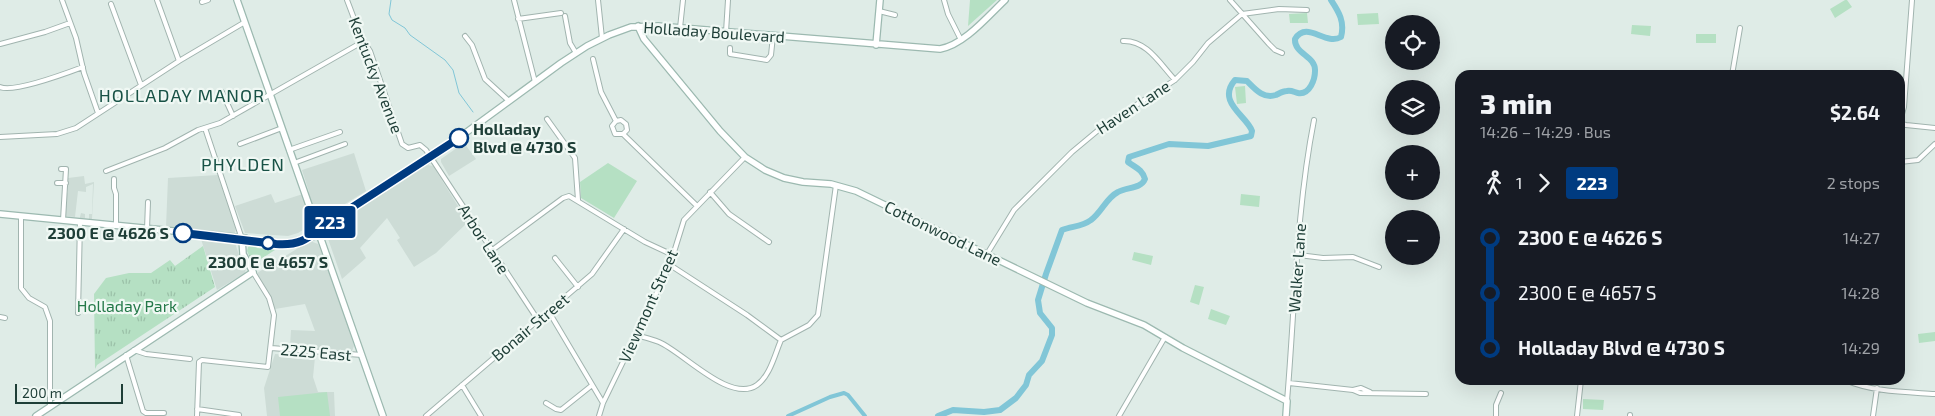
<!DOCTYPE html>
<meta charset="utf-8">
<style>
:root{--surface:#171b24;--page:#242831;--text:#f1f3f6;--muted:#9ea1a6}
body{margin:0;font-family:"Exo 2",sans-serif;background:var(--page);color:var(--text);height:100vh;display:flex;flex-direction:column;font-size:19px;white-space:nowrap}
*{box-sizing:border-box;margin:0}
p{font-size:16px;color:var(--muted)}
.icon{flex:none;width:28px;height:28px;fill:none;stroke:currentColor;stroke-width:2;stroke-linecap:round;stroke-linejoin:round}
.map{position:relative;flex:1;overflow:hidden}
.drawer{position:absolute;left:1455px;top:70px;width:450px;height:315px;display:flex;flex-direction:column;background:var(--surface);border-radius:15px;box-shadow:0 5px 20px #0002}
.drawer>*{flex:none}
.badge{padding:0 10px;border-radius:4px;font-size:18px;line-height:32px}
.tools{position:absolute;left:1385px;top:15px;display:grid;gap:10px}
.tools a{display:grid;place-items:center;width:55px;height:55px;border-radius:50%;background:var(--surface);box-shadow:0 5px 20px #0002;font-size:25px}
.scale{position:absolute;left:15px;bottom:12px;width:108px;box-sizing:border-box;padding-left:5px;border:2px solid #1e3e37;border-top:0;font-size:14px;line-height:18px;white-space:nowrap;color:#1e3e37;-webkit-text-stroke:4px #f0f8f4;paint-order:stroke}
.map>.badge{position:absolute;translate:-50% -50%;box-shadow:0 0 0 2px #fff}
.legs{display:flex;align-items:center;gap:8px;height:55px;padding:0 25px;font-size:16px}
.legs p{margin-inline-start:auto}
.head{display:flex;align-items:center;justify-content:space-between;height:85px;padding:0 25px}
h1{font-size:28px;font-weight:800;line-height:38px}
ul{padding:0 25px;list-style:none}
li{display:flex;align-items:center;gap:18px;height:55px;font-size:19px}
li i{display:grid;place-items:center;width:8px;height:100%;margin:0 6px;background:currentColor}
li i::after{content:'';width:12px;height:12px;margin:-6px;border:4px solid;border-radius:50%;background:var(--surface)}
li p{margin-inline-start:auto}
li:first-child i{background:linear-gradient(#0000 50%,currentColor 0)}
li:last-child i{background:linear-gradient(currentColor 50%,#0000 0)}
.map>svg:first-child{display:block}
</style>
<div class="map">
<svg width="1935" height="416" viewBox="0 0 1935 416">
<defs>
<pattern id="park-tufts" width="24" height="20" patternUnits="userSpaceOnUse" patternTransform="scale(1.25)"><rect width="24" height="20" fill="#b5e0c3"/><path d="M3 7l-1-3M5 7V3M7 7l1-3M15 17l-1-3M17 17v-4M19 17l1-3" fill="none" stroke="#9bc1a8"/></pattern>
</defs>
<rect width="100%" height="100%" fill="#dfece7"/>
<!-- built -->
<path fill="#cddcd6" d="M464,143L476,159L449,176L441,162V159Z
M354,153L366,191L298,233L288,236L245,233L235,206L271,194L275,203L309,192L302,170Z
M428,165L433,166L468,222L436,253L414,267L397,240L400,238L387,218L360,248L366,258L342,279L325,230Z
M218,175L236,228L235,233L166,227L168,178Z
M84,176L85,184L94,182L92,219L80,218V217L81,213L85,214V218L89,219V214H92L93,184L86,187V192L78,191L75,217L65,216V198L68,192V178Z
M201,239L235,243L240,258L246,268L245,273L217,290Z
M310,241L318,244L334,283L354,346L352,351L290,346L291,330L315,331L305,304L275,309L257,273Z
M275,354L315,357L313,377L318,392H334L335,416H267L264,388Z"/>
<!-- grass -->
<path fill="#b5e0c3" d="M970,0H997L968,26Z
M1845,0H1847L1852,7L1835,18L1830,9Z
M1307,13L1308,23H1290L1289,14Z
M1378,13L1379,24L1358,25L1357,14Z
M1632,25L1651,26L1650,36L1631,34Z
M1696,34H1716V43H1696Z
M1245,86L1246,103L1237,104L1235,87Z
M608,163L637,181L614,218L581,198L580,182Z
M1241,194L1260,196L1259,207L1240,205Z
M1134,252L1153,256L1151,265L1132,260Z
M1195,285L1204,287L1199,305L1190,302Z
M1211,309L1230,316L1226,325L1208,319Z
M1935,332V341L1919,343L1918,334Z
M327,392L330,416H280L278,397Z
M1583,399L1604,400L1603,410L1583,409Z"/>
<!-- park -->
<path fill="url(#park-tufts)" d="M251,244H254L257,248L275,250L253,264L247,251L248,247Z
M203,246L215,287L97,365L95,369L94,294L106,278L129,273H151L170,260L175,266Z"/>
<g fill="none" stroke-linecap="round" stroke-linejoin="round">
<!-- stream -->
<path stroke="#81c6d7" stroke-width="1" d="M391,0L389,14L392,20L405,28L410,35L445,60L453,70L459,93L473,112"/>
<!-- canal -->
<path stroke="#81c6d7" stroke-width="4" d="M788,416L830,397L844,393L848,395L865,416"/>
<!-- river -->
<path stroke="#81c6d7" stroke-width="6" d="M938,416L953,410L984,412L1000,410L1016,398L1026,385L1029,375L1042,361L1052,335V328L1040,313L1038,300L1046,274L1062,230C1072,226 1082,227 1091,220C1102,212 1106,198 1118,192C1127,187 1141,189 1145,179C1142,169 1136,168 1128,162L1129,157L1169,144L1208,146L1251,136L1252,131C1247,116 1216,102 1235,80L1247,81C1255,89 1263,99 1276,95C1280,93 1283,91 1287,91C1291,90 1294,92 1298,93C1310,95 1315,79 1315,71C1316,56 1294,54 1295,39C1307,20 1325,46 1341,37C1345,22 1339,12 1331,0"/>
<defs>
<path id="street" d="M62,0L76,38L84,73L98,113
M157,0L179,61
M347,0L361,37L370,51L402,144L408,148L420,145L426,150L538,320
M514,0L535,82
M598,0L602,38
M944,0L948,14L961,40
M1230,0L1269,44L1275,50L1282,53
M1912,0L1904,107L1900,121L1902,124L1906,125L1935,128
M202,2L208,0
M111,4L141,85
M879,11L895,15
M565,16L570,43L576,53
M518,19L561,13
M680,28L683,0
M726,32L728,0
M465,36L472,45L485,79L509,101
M1123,41C1147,40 1160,64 1175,80
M0,44L45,32L70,23
M730,48V54L767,60L771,55L773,36
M593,59L601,92L616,121
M1732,75L1740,28
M0,87C14,93 67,73 83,67
M222,92L233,116
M547,119L575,158L578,200
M205,128L242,239
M623,134L627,130L626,124L621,120L616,121L612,126L615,134H623L696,205
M0,137L57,134L76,128L179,61L245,22
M240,144L282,128
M289,150L340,132
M1900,162L1918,160L1935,144
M294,163L345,144
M61,169H66L63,220
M106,171L165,148L198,130L220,123L364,41
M114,179V188L116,194V226
M57,183H66
M710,192L729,214L769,242
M21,216V288L29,298L45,307L50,321V407
M147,229L148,202
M491,251L563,198L569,196L645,242L673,255
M987,254L1014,210L1072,152L1102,127L1175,80L1193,62L1208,43L1242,14L1279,9L1307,10
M1299,255L1323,258L1353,257L1379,267
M555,258L578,287
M670,265L747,315L781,340
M549,312L603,403
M78,313L80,222
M0,317L5,318
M636,335C643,337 652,339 659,342C683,352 730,404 757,385C770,376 775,354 781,340
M781,340L809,325L818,315L836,185
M271,348L362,355
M134,350L146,354L190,359
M126,355L143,411L146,413H164
M1845,380C1872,392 1906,392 1935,394
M1289,383L1353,390L1360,393L1426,394
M462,385L481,416
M1353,390L1361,388L1370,392
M1287,401C1295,307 1296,212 1314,120
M546,403L556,409L561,410L591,386
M197,409L239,415
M197,416L199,362L202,360L268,367L274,315L269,298L253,272
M426,416L592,274L624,229
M599,416L603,403L670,265L684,220L745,157
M1119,416L1165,337
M1496,416V405L1501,393
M1577,416L1581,380
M1630,416V415
M1873,416L1877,388"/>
<path id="secondary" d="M237,0L383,416
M638,26L644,39L720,131L745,157L765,170L784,178L803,182L831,184L856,191L1087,303L1144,325L1183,348L1287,401L1286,416
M876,45L880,0
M0,214L245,238
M242,239L248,242L288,245L298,243L312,237L339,216L434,156L561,63L587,46L609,35L631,27L658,26L940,49C964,45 988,16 1005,0
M36,416L253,272L243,254L242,239"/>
</defs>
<!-- street casing -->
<use href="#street" stroke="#a1b4af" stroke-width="6"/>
<!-- secondary casing -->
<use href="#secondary" stroke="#9cb9b0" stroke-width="8"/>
<!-- street -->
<use href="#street" stroke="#fff" stroke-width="4"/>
<!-- secondary -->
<use href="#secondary" stroke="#fff" stroke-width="5.5"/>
</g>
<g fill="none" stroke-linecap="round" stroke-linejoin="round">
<defs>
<path id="line-1" d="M183,233L276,244C302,246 309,237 328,223L459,138"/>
</defs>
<!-- line-1 casing -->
<use href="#line-1" stroke="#fff" stroke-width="11"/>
<!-- line-1 -->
<use href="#line-1" stroke="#003b80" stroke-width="8"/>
</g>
<!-- markers -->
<g fill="#fff" stroke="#003b80" stroke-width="2.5">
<circle cx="459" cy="138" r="9"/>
<circle cx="183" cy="233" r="9"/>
<circle cx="268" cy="243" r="6"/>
</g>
<g text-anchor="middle" stroke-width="4.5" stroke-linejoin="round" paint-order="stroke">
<!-- street labels -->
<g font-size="16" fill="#1e3e37" stroke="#f0f8f4">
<text transform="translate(714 32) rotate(4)" y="6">Holladay Boulevard</text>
<text transform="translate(376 75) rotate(69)" y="6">Kentucky Avenue</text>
<text transform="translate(1133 107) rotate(-33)" y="6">Haven Lane</text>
<text transform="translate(943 233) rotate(26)" y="6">Cottonwood Lane</text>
<text transform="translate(484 239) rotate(57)" y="6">Arbor Lane</text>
<text transform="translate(1297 268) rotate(-86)" y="6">Walker Lane</text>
<text transform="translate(648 306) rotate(-66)" y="6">Viewmont Street</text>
<text transform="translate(530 327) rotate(-40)" y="6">Bonair Street</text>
<text transform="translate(316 352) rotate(5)" y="6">2225 East</text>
</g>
<!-- stop labels -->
<g font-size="16" font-weight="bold" fill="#1e3e37" stroke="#f0f8f4" text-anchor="start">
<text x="473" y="135">Holladay<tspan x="473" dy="18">Blvd @ 4730 S</tspan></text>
<text x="169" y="239" text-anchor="end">2300 E @ 4626 S</text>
<text x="268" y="268" text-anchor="middle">2300 E @ 4657 S</text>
</g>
<!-- park labels -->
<g font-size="16" fill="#247949" stroke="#f0f8f4">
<text x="127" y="312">Holladay Park</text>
</g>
<!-- neighbourhood labels -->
<g font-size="18" letter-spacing="1" fill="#185246" stroke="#f0f8f4">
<text x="182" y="102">HOLLADAY MANOR</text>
<text x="243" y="171">PHYLDEN</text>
</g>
</g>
</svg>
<div class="tools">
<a><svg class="icon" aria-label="locate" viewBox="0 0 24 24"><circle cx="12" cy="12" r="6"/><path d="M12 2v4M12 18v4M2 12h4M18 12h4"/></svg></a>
<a><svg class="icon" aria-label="layers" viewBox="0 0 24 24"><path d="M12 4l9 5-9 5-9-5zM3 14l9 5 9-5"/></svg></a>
<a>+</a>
<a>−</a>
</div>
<div class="scale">200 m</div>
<b class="badge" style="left:330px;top:222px;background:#003b80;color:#fff">223</b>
<section class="drawer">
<div class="head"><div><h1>3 min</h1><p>14:26 – 14:29 · Bus</p></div><b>$2.64</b></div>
<div class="legs"><svg class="icon" aria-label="walk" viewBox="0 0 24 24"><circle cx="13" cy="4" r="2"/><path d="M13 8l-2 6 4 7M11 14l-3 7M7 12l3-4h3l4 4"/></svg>1<svg class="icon" aria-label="forward" viewBox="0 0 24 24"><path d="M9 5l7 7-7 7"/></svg><b class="badge" style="background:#003b80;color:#fff">223</b><p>2 stops</p></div>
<ul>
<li><i style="color:#003b80"></i><b>2300 E @ 4626 S</b><p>14:27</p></li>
<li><i style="color:#003b80"></i><span>2300 E @ 4657 S</span><p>14:28</p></li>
<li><i style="color:#003b80"></i><b>Holladay Blvd @ 4730 S</b><p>14:29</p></li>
</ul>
</section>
</div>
